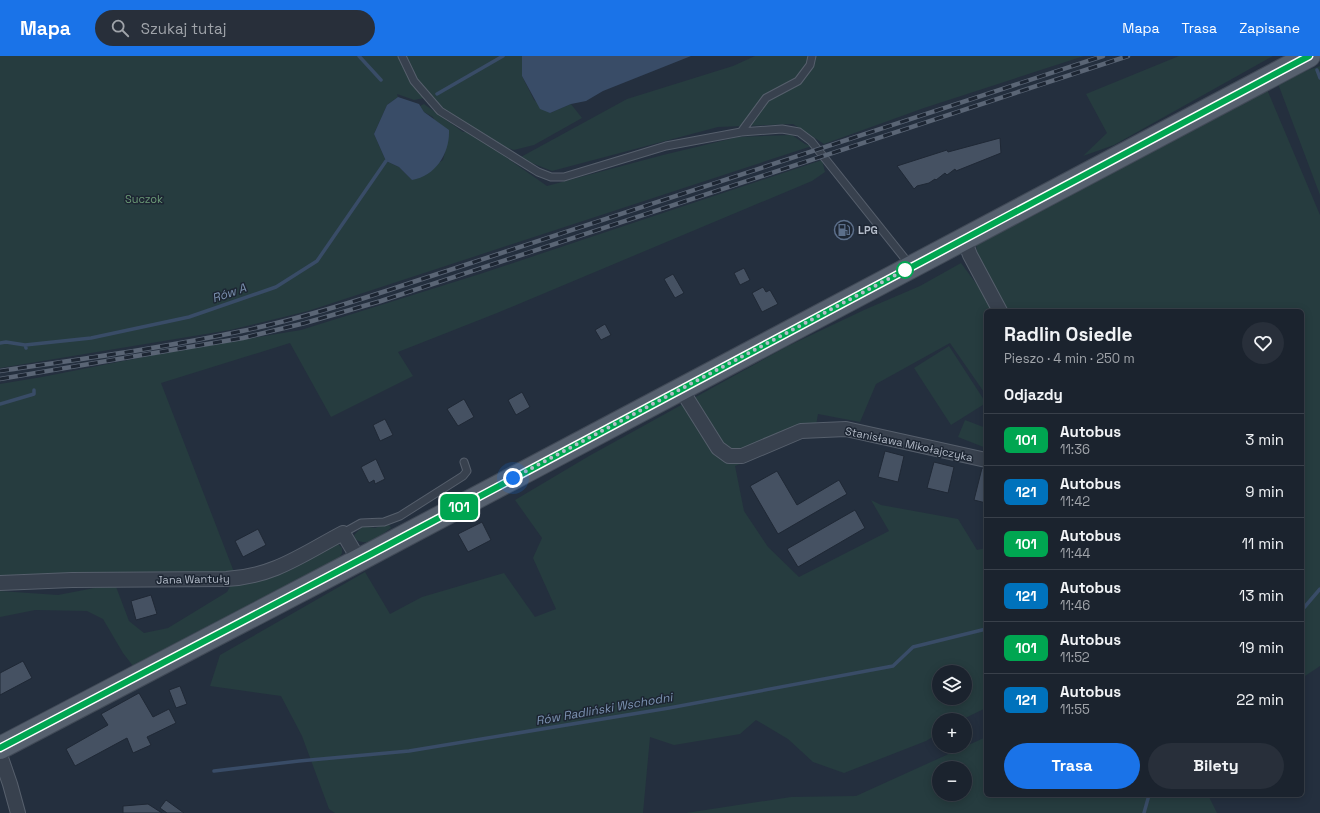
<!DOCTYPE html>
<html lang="pl">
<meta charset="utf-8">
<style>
:root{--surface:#1b232e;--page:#282f3a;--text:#f1f3f6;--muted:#a0a4aa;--line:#39404a;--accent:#1a73e8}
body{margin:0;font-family:"Space Grotesk",sans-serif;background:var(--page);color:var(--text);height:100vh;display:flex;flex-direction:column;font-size:15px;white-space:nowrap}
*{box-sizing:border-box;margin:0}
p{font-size:13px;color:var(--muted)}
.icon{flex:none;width:22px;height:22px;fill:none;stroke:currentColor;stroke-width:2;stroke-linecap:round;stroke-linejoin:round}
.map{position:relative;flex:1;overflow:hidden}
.details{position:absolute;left:984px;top:253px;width:320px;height:488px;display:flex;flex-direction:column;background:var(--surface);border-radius:6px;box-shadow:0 2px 10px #0003,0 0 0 1px var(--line)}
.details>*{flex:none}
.badge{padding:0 8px;border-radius:6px;font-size:14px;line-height:26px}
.buttons{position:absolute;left:932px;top:609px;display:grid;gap:8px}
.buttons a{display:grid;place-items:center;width:40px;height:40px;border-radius:50%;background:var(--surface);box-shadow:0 2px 10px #0003,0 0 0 1px var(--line);font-size:20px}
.you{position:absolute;width:20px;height:20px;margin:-10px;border:3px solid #fff;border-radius:50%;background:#1a73e8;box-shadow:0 0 0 6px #1a73e833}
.map>.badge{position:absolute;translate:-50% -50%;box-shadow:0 0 0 2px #fff}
h2{padding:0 20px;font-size:15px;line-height:36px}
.round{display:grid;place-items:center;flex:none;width:42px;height:42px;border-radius:21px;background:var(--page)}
.head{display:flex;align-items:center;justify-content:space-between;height:68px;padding:0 20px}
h1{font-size:19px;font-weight:700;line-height:30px}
.cta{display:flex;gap:8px;margin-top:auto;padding:8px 20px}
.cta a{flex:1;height:46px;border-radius:24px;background:var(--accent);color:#fff;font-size:16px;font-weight:700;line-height:46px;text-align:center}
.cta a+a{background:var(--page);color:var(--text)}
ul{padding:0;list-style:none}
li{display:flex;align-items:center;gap:12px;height:52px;padding:0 20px;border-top:1px solid var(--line)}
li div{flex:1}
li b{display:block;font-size:15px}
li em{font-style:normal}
li .badge{min-width:44px;font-weight:700;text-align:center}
header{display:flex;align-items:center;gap:24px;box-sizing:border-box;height:56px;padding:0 20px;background:var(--accent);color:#fff}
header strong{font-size:19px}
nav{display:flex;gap:22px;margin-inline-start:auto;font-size:14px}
.search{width:280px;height:36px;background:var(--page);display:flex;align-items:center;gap:10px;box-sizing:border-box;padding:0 14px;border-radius:22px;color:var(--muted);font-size:15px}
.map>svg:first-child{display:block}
</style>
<header>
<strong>Mapa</strong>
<div class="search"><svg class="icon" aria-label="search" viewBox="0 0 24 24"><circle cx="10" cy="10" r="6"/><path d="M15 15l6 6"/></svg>Szukaj tutaj</div>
<nav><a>Mapa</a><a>Trasa</a><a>Zapisane</a></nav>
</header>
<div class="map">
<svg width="1320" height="757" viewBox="0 0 1320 757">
<rect width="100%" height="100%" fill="#242f3e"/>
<!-- green -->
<path fill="#263c3f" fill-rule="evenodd" d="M0,0H522V20L534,44L550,57L571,48L582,62L534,89L514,94L492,87L440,55L416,28L424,42L414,44L397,38L398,41L387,49L374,78L386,105L399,111L412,124L443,104L445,96L433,61L424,56L420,50L424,48L463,76H470L547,130L663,99L738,81L792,79L805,88L812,90L308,255L230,274L0,312Z
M755,0H1084L924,52L824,88L793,68L718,71L552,115L519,102L627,43L733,10Z
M1179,0H1273L1114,89L1083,100L1107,77L1086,38Z
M1320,10V139L1277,25Z
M1266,31L1320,159V610L1302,622V255H986V339L950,287L876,328L860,366L818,358L814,381L801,382L735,410L744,455L768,491L799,521L889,475L871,444L881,449L958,463L977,494L986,492V652L961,664H939V677L926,685L844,717L813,706L788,683L756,664L740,678L674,689L650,681L643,757H335L329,753L302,680L281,640L210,630L220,599L365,516L390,558L422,541L504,517L535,561L556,553L533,502L542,482L515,444L589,400L786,291L864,254L920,230L961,207L981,234L976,187ZM939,616H965V642H939Z
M822,104L825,116L812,125L497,257L398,296L413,320L331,361L290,287L161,327L234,516L0,520V328L42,321L184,293L301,274L483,217Z
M949,290L986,347L951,369L914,312Z
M965,364L986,372V392L958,381Z
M388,467L391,472C379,480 369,492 355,483L354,479L363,470L375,472Z
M338,488L342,492V497L339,502L133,610L123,597L103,563L87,555L35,554L0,561V535L58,539L115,528L129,565L144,577L168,572L227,536L231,529L330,489Z
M986,681V739H1208L1217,757H686L791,741L856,740ZM939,712H965V738H939Z"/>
<!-- water -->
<path fill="#394c67" d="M522,0H691L603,35L586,45L571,48L550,57L540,53L522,20Z
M398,41L419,48L424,56L449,74C450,97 436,120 412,124L399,111L386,105L374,78L387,49Z"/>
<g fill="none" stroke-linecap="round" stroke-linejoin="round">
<!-- stream -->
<path stroke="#394c67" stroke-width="3.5" d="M359,0L381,24
M1317,14L1320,22
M437,38L503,0
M0,287L6,286L25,289
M26,292L25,289L91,282L189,261L276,231L317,205L386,105
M0,348L34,338V334
M1302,554L1320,533
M214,715L299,705L409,695L669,652L893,610L913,591L986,573
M1144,757L1149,739"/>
</g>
<!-- building -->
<path fill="#455162" stroke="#1f2835" d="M1000,82L1001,97L956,115L955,113L947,119L945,117L936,124L935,123L929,127L917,130L914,133L897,110L947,94L948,96Z
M744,212L750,224L740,229L734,217Z
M673,218L684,237L675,242L664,223Z
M763,231L766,236L770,234L778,248L762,256L752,237Z
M605,268L611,279L601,284L595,274Z
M522,336L530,351L516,359L508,344Z
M464,343L474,361L458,370L447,353Z
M385,363L393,379L380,385L373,369Z
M885,395L904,400L898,426L878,421Z
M376,403L385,423L375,428L374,424L369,427L361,411Z
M934,406L954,411L948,437L927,432Z
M982,412H986V447L974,444Z
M777,415L797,449L839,424L847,438L778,478L750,430Z
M855,454L865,472L798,511L787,493Z
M482,466L491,484L468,496L458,478Z
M258,473L266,489L243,501L235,485Z
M151,539L157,558L136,564L131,545Z
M23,605L32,622L0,639V617Z
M180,630L187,648L176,652L169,634Z
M139,637L153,661L169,653L176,667L147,681L151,689L133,697L127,682L75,710L66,693L108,669L101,658Z
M166,744L184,757H167L160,752Z
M148,748L162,757H123V750Z"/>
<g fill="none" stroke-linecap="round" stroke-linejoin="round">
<defs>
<path id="service" d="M402,0L414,25L440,55L538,116L551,121H564L666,90L741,76L782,73L799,76L811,85L910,209
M741,76L766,42L798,25L810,9L812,0
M343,477L361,467L384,466L400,460L463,420L467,415L464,406"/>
<path id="minor" d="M964,183L970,199L1000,255
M681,333L718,392L729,400H742L801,375L846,373L986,404
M0,527L72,524L226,523C273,521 303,498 343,477L359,504
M0,699L10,728L18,757"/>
<path id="primary" d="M0,692L359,504L1309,0"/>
</defs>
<!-- service casing -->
<use href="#service" stroke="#565f6c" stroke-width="9"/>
<!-- minor casing -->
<use href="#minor" stroke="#565f6c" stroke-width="16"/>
<!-- primary casing -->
<use href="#primary" stroke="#414a57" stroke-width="24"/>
<!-- service -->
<use href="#service" stroke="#38414e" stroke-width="7"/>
<!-- minor -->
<use href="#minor" stroke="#38414e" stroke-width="14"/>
<!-- primary -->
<use href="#primary" stroke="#56606e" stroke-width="22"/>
<defs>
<path id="rail" d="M0,315C81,303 162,292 242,275C300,263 357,245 413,226L1103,0
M0,323L243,282L305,267L381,245L1128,0"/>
</defs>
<!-- rail casing -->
<use href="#rail" stroke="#5a6575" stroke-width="4.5"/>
<!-- rail -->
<use href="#rail" stroke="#1d2633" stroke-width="3" stroke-dasharray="9" stroke-linecap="butt"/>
</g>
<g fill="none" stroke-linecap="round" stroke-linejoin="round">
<defs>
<path id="line" d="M0,692L373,497L1309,0"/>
</defs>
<!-- line casing -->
<use href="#line" stroke="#fff" stroke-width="9"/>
<!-- line -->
<use href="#line" stroke="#00a651" stroke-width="6"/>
<!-- walk -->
<path stroke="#b4bcc9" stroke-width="4" stroke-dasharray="0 7.2" d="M513,422L905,214"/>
</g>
<!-- icons -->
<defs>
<symbol id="fuel-ring" viewBox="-11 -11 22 22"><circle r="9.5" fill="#1d2633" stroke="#5c6f8a" stroke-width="1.5"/><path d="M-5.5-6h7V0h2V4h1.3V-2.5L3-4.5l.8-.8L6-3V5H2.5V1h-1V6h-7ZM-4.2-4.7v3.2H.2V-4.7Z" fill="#5c6f8a"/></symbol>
</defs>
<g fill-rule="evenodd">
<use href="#fuel-ring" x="833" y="163" width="22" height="22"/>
</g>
<!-- markers -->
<circle fill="#fff" stroke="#00a651" stroke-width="2" cx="905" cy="214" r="8"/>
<g text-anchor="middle" stroke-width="3" stroke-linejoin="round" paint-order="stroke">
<!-- park labels -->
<g font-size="11" fill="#6b9a76" stroke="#1d2633">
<text x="144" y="147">Suczok</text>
</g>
<!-- poi labels -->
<g font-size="11" font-weight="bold" fill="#b4bcc9" stroke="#1d2633" text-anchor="start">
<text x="858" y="178">LPG</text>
</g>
<!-- street labels -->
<g font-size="11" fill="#b4bcc9" stroke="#1d2633">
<text transform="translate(909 388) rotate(12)" y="4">Stanisława Mikołajczyka</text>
<text transform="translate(193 523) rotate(-1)" y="4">Jana Wantuły</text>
</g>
<!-- water labels -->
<g font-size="12" font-style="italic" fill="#7c92b1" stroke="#1d2633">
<text transform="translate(229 237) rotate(-19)" y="4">Rów A</text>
<text transform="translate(604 653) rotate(-10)" y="4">Rów Radliński Wschodni</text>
</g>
</g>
</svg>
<div class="buttons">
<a><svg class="icon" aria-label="layers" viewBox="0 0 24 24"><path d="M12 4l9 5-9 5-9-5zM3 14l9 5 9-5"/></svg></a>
<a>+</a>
<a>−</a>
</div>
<div class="you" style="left:513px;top:422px"></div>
<b class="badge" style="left:459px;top:451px;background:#00a651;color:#fff">101</b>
<section class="details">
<div class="head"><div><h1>Radlin Osiedle</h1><p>Pieszo · 4 min · 250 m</p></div><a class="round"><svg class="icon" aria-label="heart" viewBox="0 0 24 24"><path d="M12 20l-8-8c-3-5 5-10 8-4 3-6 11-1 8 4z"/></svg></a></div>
<h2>Odjazdy</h2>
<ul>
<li><span class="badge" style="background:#00a651;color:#fff">101</span><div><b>Autobus</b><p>11:36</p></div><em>3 min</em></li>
<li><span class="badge" style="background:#0072bc;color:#fff">121</span><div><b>Autobus</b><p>11:42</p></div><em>9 min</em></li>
<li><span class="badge" style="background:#00a651;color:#fff">101</span><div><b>Autobus</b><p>11:44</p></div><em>11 min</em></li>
<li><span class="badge" style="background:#0072bc;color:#fff">121</span><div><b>Autobus</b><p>11:46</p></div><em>13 min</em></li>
<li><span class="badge" style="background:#00a651;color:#fff">101</span><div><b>Autobus</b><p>11:52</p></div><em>19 min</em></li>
<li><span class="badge" style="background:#0072bc;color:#fff">121</span><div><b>Autobus</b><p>11:55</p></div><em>22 min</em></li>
</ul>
<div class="cta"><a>Trasa</a><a>Bilety</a></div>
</section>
</div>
